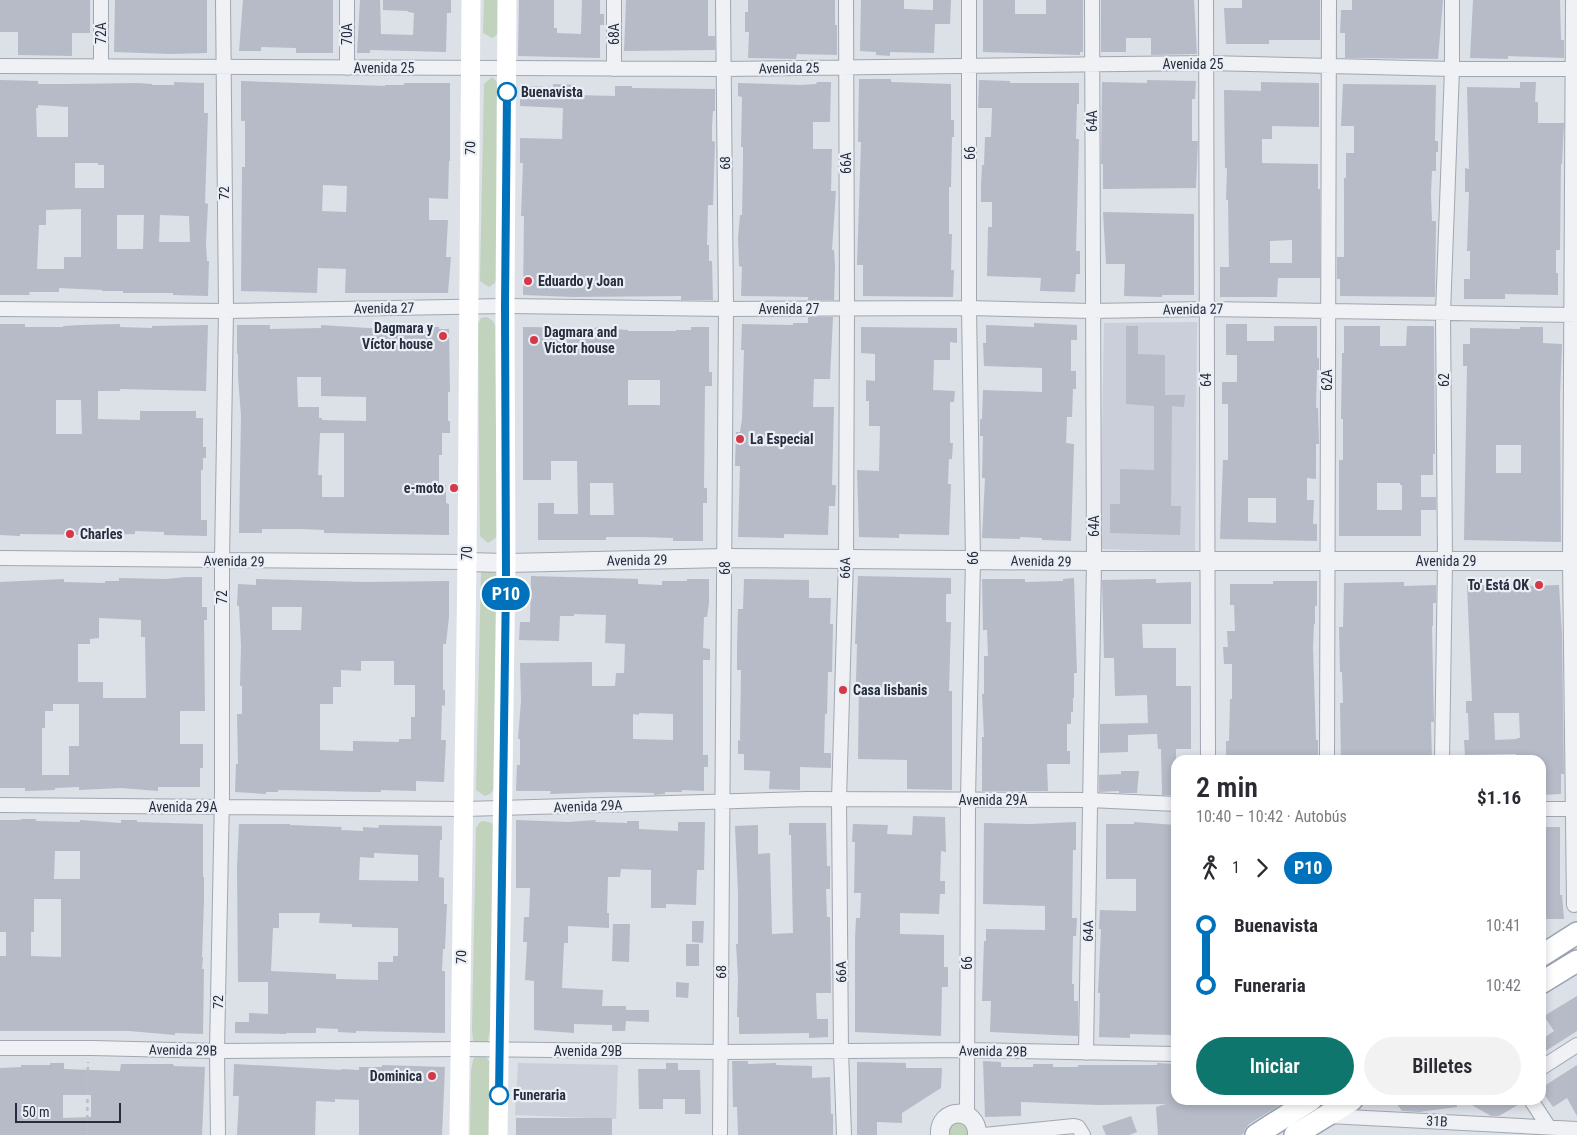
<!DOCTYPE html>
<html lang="es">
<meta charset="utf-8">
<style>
:root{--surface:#fff;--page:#f2f2f3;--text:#2b2b33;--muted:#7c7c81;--accent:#0f766e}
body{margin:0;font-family:"Roboto Condensed",sans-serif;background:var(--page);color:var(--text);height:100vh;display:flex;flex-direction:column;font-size:19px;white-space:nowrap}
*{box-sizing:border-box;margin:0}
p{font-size:16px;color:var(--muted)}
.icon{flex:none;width:28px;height:28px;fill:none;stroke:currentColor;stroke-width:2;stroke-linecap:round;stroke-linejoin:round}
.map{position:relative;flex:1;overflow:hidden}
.details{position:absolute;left:1171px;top:755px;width:375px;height:350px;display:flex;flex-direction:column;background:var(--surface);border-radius:15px;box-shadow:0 2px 8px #0003}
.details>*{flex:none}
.badge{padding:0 10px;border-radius:16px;font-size:18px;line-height:32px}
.scale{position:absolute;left:15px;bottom:12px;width:106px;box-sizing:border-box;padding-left:5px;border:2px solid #252d3e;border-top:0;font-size:14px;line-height:18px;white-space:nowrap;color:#252d3e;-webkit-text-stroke:4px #ebeff5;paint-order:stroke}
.map>.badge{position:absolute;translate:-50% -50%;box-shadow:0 0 0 2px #fff}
.legs{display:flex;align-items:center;gap:8px;height:55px;padding:0 25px;font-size:16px}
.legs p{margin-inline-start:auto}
.head{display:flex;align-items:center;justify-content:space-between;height:85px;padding:0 25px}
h1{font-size:28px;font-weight:600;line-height:38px}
.primary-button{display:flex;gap:10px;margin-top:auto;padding:10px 25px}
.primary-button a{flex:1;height:58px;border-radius:30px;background:var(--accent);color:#fff;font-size:20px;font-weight:600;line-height:58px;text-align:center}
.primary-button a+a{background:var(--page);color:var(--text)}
ul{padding:0 25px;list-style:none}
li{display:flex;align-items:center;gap:18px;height:60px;font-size:19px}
li i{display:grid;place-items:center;width:8px;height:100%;margin:0 6px;background:currentColor}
li i::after{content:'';width:12px;height:12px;margin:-6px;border:4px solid;border-radius:50%;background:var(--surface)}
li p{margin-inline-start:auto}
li:first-child i{background:linear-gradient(#0000 50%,currentColor 0)}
li:last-child i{background:linear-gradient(currentColor 50%,#0000 0)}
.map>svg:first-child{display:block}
</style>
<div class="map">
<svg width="1577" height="1135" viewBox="0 0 1577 1135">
<rect width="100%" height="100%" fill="#dce0e7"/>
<!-- built -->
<path fill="#cacfd9" d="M1197,322L1195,552L1100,549L1104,323Z
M518,1063L618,1065L616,1119L515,1115Z"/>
<!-- green -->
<path fill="#c1d2bd" d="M484,0H500C500,12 505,33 492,38L483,33Z
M492,77L499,84L497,278L495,283L489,287L480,281L484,84Z
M487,317L493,321L495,326L497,537L488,543L480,536L478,324L481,318Z
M484,570L494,571L497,575L494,789L490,794L485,796L476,790L481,573Z
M484,821L492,823L495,828L490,1030L488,1041L481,1050L489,1061V1135H470L471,1071L473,1060L480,1050L473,1040L472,1029L476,828L480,822Z
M964,1121L971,1135H945L948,1123Z"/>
<!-- building -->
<path fill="#b6bbc7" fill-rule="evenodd" d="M0,0H90V33H72V56L18,55V32H0Z
M115,0H207V53L170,54L114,52Z
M243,0H333V53H296V48L261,47V51H239Z
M360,0H380L381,34L413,35L414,13L408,12V11L383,10V0H451V13H447L446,52L370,50V53H357Z
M519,0H554V28H557V33L581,34L582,0H600V14H604V25H600V58L518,56Z
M626,0H708V36H715V50L624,51Z
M748,0H835V25H837V55L797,54L796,59L748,58L749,32H745V12H748Z
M861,0H904V9L933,10V0H951L950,24H935L934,53L890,52V56L876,55V52L860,51Z
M983,0H1015V14H1046V0H1083V52H1080V55L983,52Z
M1101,0H1194L1197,54L1151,55V38H1126V52H1101Z
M1242,0H1320V40H1269V44H1226L1224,8H1242Z
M1352,0H1443L1438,59L1345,58V33H1340L1341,10H1352Z
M1473,0H1560L1561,40H1564V58L1508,56V59L1470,58Z
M859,79H891V82L951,84V120H954V137H952L951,187H949V234H952L951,270H954L953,297L863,296V265H857L861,142H858Z
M0,80L38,81V84H68L138,83L152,84V85H174V82L204,83V113H208L205,203L208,204L206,243L207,261H209L208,296L173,295V293H123V291H102V290L59,288V292H29L30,295H0ZM38,105L68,107V137H37L36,108H38ZM75,163H98V165H104V188H75ZM81,209V257H64V269H37L39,225H46V210ZM117,215H144L143,249H117ZM160,215L189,216L190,242H159Z
M979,80L1010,81V83H1079V104H1077L1076,139H1079L1076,251H1080V274H1076L1075,292L1040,291L1041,278L987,276L988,227H992V202H981V187L982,165H984L985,137H991L992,108H978Z
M1147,80L1196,81L1195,99H1192V141H1198L1196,188L1103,189V164H1101L1102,82L1147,83Z
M241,81L385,86V85H404V83H450V161H449L448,199L429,198V220H448L446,257H451L448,293H345L346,269L318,268L317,293L241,291L242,167H245V121H241ZM323,185L347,186L346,212L322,211Z
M817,82H831L830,122H813V149H832L831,191H836L832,250H834L835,266L834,300H808V297L741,296L742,267L739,266L738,238L740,215H742L743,162V147H741L742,97L738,96V83L801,85L816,84Z
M1261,82L1319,83V127L1272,126V139H1262V163L1318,164V189H1320V278H1278L1277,297H1220V267H1229L1228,200H1226L1227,168H1225L1224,90L1261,91ZM1292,240V263H1270V241Z
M1520,82H1536L1535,102H1538V123H1564L1562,164H1561L1560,250H1556V273H1558V295L1505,294V299H1464V279H1470V251H1467L1469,192H1465V168L1469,169L1467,87L1520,88Z
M553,84L577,85L576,95L615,96V86H632V88L715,89V111H713L712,127V141L715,142L713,205H708L707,245H709V261H712L713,300H681V296L573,297L523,295L524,216H521L523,163H520V138L562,139L563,108L520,106V86L553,87Z
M1343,84L1436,85L1435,141H1438V152H1436V171H1432L1431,194L1432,221H1436L1435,297L1340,296V279H1337V257H1344V178H1346V153H1354V126H1341Z
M1103,212L1194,214V295H1162V297L1124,296L1125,264H1106Z
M808,317H833L830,379H814L813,407H834L832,485H836L835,506H829L828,535L784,534V538L738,537L740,466H735L736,432H740L742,419L744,350H741L742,324L793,325V323H808Z
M1034,323L1077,325V340H1071V371H1076V389H1073L1072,417H1067L1066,443L1074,444L1071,541L1042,540V538L1020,537V539L982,538L985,478H982L983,436H980V419H982L983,390L1042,392V368L984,366L983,343H986V325L1034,327Z
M0,324H25V327H63V326L80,325L120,324V327L152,328V326L208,325L206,391L120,389V391H98V419L140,420V411H196V418H203V447H206V458H203V470H201V520H207V536L164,535V532L135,531V534L98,535L20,534V536L0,535ZM56,400H81L82,434H56Z
M1226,324H1247V341H1274V326H1317V358H1319V370H1317L1316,408H1318L1319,444H1316V479L1307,478V500H1314L1313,524H1317V541L1220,539L1223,460H1228V404H1222V382H1237V355H1226ZM1248,498H1276V523L1248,522Z
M237,325H270V329L321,328V325L384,329V327L402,328V326L439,327V329H449L450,392H448V421H450V433H442V455H439V485H446V503L449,504V535L324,533V530L301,529H262V533H239L241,416L238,376V354H237ZM297,377H321V396L366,397V421L322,420V418H319V407H298ZM320,433H344V497H322V475H318Z
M1126,326H1138V354L1165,355V395H1185L1184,407L1172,406L1171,506H1181L1180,535L1110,533V504H1120V469L1154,470V406L1126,404Z
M1344,326H1380V346H1406L1407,326H1434L1435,454H1433V475H1421V497H1436V510H1421V536H1339V460H1343V419H1341L1342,353H1344ZM1377,483H1400V485H1402V510H1377Z
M523,327L596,328V327H614V329L628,330V331H676V330H691V327H709V372H712V386H705L704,488H707V503H703V541H673V538L639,537H606V540H538V503H554V514H578L577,461H551V480H523ZM628,380H660V405H628ZM590,483H613L614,515H590Z
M861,327L957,328V343L950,342V360H934L933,390L955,391L954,402H950V443H953L952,459H949L948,484H951L949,535L899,534V538L859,537L857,470L879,471L880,426H869V401H866V380L875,381V354L861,353Z
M1520,327H1543V343L1562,344L1560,397L1561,542L1464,540L1467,366H1463V344H1470V328L1520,329ZM1496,445H1521V473H1496Z
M531,576L638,579V584L662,585V581H687V579H709V603L707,617H704L703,648L710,649V660H703V755H708V767H704V791L682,790V792H665V794L654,795V793L609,792L550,794L551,791H516L517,765H520V739H518L521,701L520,663L592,662V686H615L616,673H624L625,644L605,643L606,615L574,614V616H560L559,641L519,640L520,622H530ZM639,713L673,714V740L633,739V714L639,715Z
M858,576L951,578V594H946V622H951L949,691H952V790L907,789V760L858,759L859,683L856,682L857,644H855Z
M186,577H202V607H207V620H204L205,711H180V744H203V768H200V787H158V791L121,788L79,790V787L55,788V790L25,791V788H0V582L64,579V582L105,583V581H119V578L166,579ZM99,618L141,620V637H145L146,698H103V682H78V644H90V639L99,638ZM53,704H79V746H69V775H42V728H45V711H53Z
M1074,578L1077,673H1074V698H1073V712H1071V724H1067V751H1070V764H1047L1048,791H982V737H984L982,694H984V656H988L987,630H983L982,579H1025V582L1063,581V579Z
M256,579L365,582L449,581V617L446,644H443V690H445V706L442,705L441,740H446L444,782L416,781V791L381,790V792H370L278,790V792H266V794L235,792L236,764H238L237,714H242V686H240L241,646L239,606H237L238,584L256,585ZM272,607H302L301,630H272ZM361,661H394V685H415V717H411V739H399V742L353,741V751L320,750V704H333V687H341V670L361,671Z
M744,579L809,580V598H831L830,624H833L832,672H828L827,714H825L824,753H831V768L800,767V790L769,789L770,771L744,770V754H738V740L740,741L741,670H737V645L738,609H743Z
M1156,579V583L1191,582V624H1142L1143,648H1176V686H1191V749H1176V795H1162L1161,749H1158L1157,734L1128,735V752L1100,753V724L1148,723L1147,695L1115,696L1114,658H1104L1102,580Z
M1273,581H1317V606H1315V624H1314L1313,648L1316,740H1318V760H1226V741H1229L1230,699H1232V664H1224L1223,647H1228L1227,631H1235L1234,605H1230V584H1273Z
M1404,582V586L1436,585V603H1433V626H1432L1434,722H1431L1432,760H1341L1340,703H1343L1342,672H1340L1339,627H1343L1344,583Z
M1503,583H1519L1520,586L1559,585L1562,635L1564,774H1561V794L1541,795V760H1516V754L1465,755L1464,740H1469L1468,713H1466V701H1472L1467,585H1503ZM1494,713H1519L1520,738H1517V739L1495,740Z
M1121,771H1139L1137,793H1119V791L1099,792V775L1121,774Z
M913,816L945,817L946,852L941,851L940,881H945V894H940L939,914L900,913V934L944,935V967H948V987H942L941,1036L855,1032V938L856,918H860L861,893H854L855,842H852L853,824L888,825L887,834L912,835Z
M21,819H36V821L80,822V820L121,823V820H137V822L203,824V877H204V900L202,957H203L202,969H204L203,1034L175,1033V1035L129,1031H0V956H6V932H0V820H21ZM55,851H80V879H54ZM34,899H61V957L31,956V932H34Z
M516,820L568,822L596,820L595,822L627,823V821H639V829L678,831V822H705L704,870H697L696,905L666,904V908H651V870L621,869L620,877H608L607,913H609V928L568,926V943H564L562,988L603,990L602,1006H626V1010H649V1022L626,1021L625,1031H612V1025L574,1024V1033L534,1030V981L525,980L527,942H523L524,917H529L530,888H516Z
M1076,822V850H1073L1072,918H1077L1076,936H1073L1072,984H1074V1001H1078V1036L990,1032L991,1001H982L984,941H986V929L1045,930V906L983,904L984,823L1031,824Z
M1134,822L1176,825V1007H1174L1173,1035L1130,1034V1038L1099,1037L1100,993H1098L1101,929H1099L1100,910L1136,911V879H1106V824H1134Z
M789,823H826L827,866H830V889H826L827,917H830L831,993H816L817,1019H828V1037L809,1038V1033L739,1034V1017H737L738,978L736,944H738V893L735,826L758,825V854L770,853L772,934L793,933L791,835H789Z
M239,824H290V825L342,827L341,830L363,831V827L378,828L379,825L442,826V840H440L439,877L444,878V904H447L445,949H443L442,971H445V1033L356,1031V1033L338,1032V1029L316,1028V1033H286V1034L235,1033V1022H249V1013L268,1014V982H238L237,867ZM374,853L418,855V881L359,880L360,857L374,858ZM279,913H320L319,923L352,924V927L398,928V956H393V962H378V980L336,979V974L271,971L273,928H279Z
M1541,827H1560V895H1562L1564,919H1541Z
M692,921H704L703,943L692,942Z
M613,924H630L629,962L612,961Z
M686,944H699V966H686Z
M676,982L689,983L688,998L676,997Z
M1577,996V1031L1541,1054V1040L1554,1031L1544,1016Z
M732,1061H748V1064L776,1063V1065L812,1066V1078L830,1077L831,1114H833V1135H738L737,1107H733Z
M983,1061L1001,1062V1067H1033V1064H1053V1067H1078V1065H1157V1063L1176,1064V1100H1238V1103L1280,1104V1105L1249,1124L1245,1129L1244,1133L1241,1135H1158L1156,1107L1166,1104L1099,1105L1021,1102V1116L985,1117Z
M857,1062L906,1063V1068H942L941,1088L902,1113V1123L877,1122V1135H857Z
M50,1063H64V1069L120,1071L121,1064H173L174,1066L205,1067L202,1135H0V1068L21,1067V1065H50ZM63,1095H91V1117L63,1118Z
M666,1063H678V1070H700L701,1114H685V1099H663V1109H639L638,1069H666Z
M234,1064L341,1070V1069L359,1070V1067H382V1065L445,1067L442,1135H359V1100L335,1099V1102L316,1101L315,1135H237L239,1096H233Z
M1577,1065V1116L1567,1098L1553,1107L1541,1090V1088Z
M1394,1100H1456L1457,1107L1419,1112L1402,1111Z
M1463,1100H1522L1523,1102L1499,1116H1491Z
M1131,1116L1137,1132L1129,1135H1106L1102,1126Z
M516,1118H612V1135H516Z"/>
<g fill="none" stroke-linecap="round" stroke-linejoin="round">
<defs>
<path id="minor" d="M347,0V68
M1206,0L1208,760
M1573,0L1570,561L1574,905
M101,65V0
M0,66L724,69L1206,63L1452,69H1577
M614,69V0
M0,309L226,311L505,306L726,309L969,308L1092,311L1206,309L1577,315
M0,558L467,562
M1327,760L1329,0
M1442,760L1445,561L1443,313L1452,69V0
M0,805L464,809L808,799L1090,800L1176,804
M1541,809H1577
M0,1048H92L217,1051L460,1049L720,1052L966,1050L1176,1054
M1086,1053L1094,561L1092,0
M1541,1068L1577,1045
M1531,1100L1548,1126
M967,1115L968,799L973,560L969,308V0
M1328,1116L1577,1129
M218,1135L217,1051L222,795V561L226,311L223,0
M720,1135L726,309L723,0
M844,1135L841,1051L839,800L846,559L847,309L846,0
M984,1135L1074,1126L1078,1127L1083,1135"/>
<path id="tertiary" d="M467,562L506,563L725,558L1094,561H1577
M940,1135C938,1107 978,1106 977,1135"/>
<path id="primary" d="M1541,956L1577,933
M1541,983L1577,961
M1256,1135L1311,1100
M1295,1135L1352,1100"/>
</defs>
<!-- minor casing -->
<use href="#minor" stroke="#a1a7b1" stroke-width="16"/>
<!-- tertiary casing -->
<use href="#tertiary" stroke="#a1a7b1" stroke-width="20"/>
<!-- primary casing -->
<use href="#primary" stroke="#9ba3b3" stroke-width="24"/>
<!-- path -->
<path stroke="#babec5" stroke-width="2.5" stroke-dasharray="4 4" stroke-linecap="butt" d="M87,1135L88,1062"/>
<!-- minor -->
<use href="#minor" stroke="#eff1f5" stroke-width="14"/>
<!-- tertiary -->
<use href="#tertiary" stroke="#eff1f5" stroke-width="18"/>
<!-- secondary -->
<path stroke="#fff" stroke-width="19" d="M459,1135L467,562L471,0
M498,1135L506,563L505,306L507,0"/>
<!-- primary -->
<use href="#primary" stroke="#fff" stroke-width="21"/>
</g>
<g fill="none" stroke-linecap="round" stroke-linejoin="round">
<defs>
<path id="line-1" d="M499,1095L506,582L505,306L507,92"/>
</defs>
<!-- line-1 casing -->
<use href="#line-1" stroke="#fff" stroke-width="11"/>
<!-- line-1 -->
<use href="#line-1" stroke="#0072bc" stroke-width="8"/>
</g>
<!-- markers -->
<g fill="#fff" stroke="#0072bc" stroke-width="2.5">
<circle cx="507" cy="92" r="9"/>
<circle cx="499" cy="1095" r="9"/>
</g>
<g fill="#d53847" stroke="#ebeff5" stroke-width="2">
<circle cx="528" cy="281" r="5"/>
<circle cx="443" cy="336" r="5"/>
<circle cx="534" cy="340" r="5"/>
<circle cx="740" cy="439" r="5"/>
<circle cx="454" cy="488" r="5"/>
<circle cx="70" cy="534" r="5"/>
<circle cx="1539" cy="585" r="5"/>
<circle cx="843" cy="690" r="5"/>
<circle cx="432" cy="1076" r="5"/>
</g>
<g text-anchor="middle" stroke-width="4.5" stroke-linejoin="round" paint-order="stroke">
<!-- street labels -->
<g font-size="14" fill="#252d3e" stroke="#ebeff5">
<text transform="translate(101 33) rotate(-90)" y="5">72A</text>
<text transform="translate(347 34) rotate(-90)" y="5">70A</text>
<text transform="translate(614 34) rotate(-90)" y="5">68A</text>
<text x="1193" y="69">Avenida 25</text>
<text x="384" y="73">Avenida 25</text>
<text transform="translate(789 68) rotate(-1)" y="5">Avenida 25</text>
<text transform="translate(1092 121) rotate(-90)" y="5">64A</text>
<text transform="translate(470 148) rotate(-89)" y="5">70</text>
<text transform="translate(970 153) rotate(-90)" y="5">66</text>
<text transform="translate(725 163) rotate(-91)" y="5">68</text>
<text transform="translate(846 163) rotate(-90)" y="5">66A</text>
<text transform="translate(224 193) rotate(-91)" y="5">72</text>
<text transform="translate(384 308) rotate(-1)" y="5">Avenida 27</text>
<text x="789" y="314">Avenida 27</text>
<text transform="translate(1193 309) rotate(-1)" y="5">Avenida 27</text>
<text transform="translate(1206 380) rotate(-90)" y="5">64</text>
<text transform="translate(1327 380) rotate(-90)" y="5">62A</text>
<text transform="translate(1444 380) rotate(-90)" y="5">62</text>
<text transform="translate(1094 526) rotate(-90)" y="5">64A</text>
<text transform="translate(467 553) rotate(-90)" y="5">70</text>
<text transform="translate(973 558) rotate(-90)" y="5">66</text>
<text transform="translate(637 560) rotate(-1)" y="5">Avenida 29</text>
<text transform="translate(234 561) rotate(1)" y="5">Avenida 29</text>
<text transform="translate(1041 561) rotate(1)" y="5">Avenida 29</text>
<text x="1446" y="566">Avenida 29</text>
<text transform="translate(725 568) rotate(-90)" y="5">68</text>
<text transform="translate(845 568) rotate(-89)" y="5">66A</text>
<text transform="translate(222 597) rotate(-90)" y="5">72</text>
<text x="993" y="805">Avenida 29A</text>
<text transform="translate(588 806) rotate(-2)" y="5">Avenida 29A</text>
<text x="183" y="812">Avenida 29A</text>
<text transform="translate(1088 931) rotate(-89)" y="5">64A</text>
<text transform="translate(461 957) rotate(-89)" y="5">70</text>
<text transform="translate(967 963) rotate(-90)" y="5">66</text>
<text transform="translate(721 972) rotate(-89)" y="5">68</text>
<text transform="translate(841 972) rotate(-91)" y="5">66A</text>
<text transform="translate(218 1002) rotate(-89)" y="5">72</text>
<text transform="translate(183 1050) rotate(1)" y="5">Avenida 29B</text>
<text x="588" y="1056">Avenida 29B</text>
<text transform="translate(993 1051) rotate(1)" y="5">Avenida 29B</text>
<text transform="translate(1437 1121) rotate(3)" y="5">31B</text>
</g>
<!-- stop labels -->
<g font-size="14" font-weight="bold" fill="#252d3e" stroke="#ebeff5" text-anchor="start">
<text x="521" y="97">Buenavista</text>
<text x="513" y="1100">Funeraria</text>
</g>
<!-- poi labels -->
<g font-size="14" font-weight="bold" fill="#252d3e" stroke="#ebeff5" text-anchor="start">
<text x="538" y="286">Eduardo y Joan</text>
<text x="433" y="333" text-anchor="end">Dagmara y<tspan x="433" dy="16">Víctor house</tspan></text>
<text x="544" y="337">Dagmara and<tspan x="544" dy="16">Victor house</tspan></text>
<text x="750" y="444">La Especial</text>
<text x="444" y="493" text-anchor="end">e-moto</text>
<text x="80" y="539">Charles</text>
<text x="1529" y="590" text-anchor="end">To' Está OK</text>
<text x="853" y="695">Casa lisbanis</text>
<text x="422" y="1081" text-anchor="end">Dominica</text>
</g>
</g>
</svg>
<div class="scale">50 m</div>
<b class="badge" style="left:506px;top:594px;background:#0072bc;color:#fff">P10</b>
<section class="details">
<div class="head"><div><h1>2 min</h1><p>10:40 – 10:42 · Autobús</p></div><b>$1.16</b></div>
<div class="legs"><svg class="icon" aria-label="walk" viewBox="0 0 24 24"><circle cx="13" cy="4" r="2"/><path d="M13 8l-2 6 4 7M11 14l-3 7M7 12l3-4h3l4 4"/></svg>1<svg class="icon" aria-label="forward" viewBox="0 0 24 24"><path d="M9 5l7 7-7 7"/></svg><b class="badge" style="background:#0072bc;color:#fff">P10</b></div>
<ul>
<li><i style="color:#0072bc"></i><b>Buenavista</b><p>10:41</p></li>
<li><i style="color:#0072bc"></i><b>Funeraria</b><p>10:42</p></li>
</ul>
<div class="primary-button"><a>Iniciar</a><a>Billetes</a></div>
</section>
</div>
